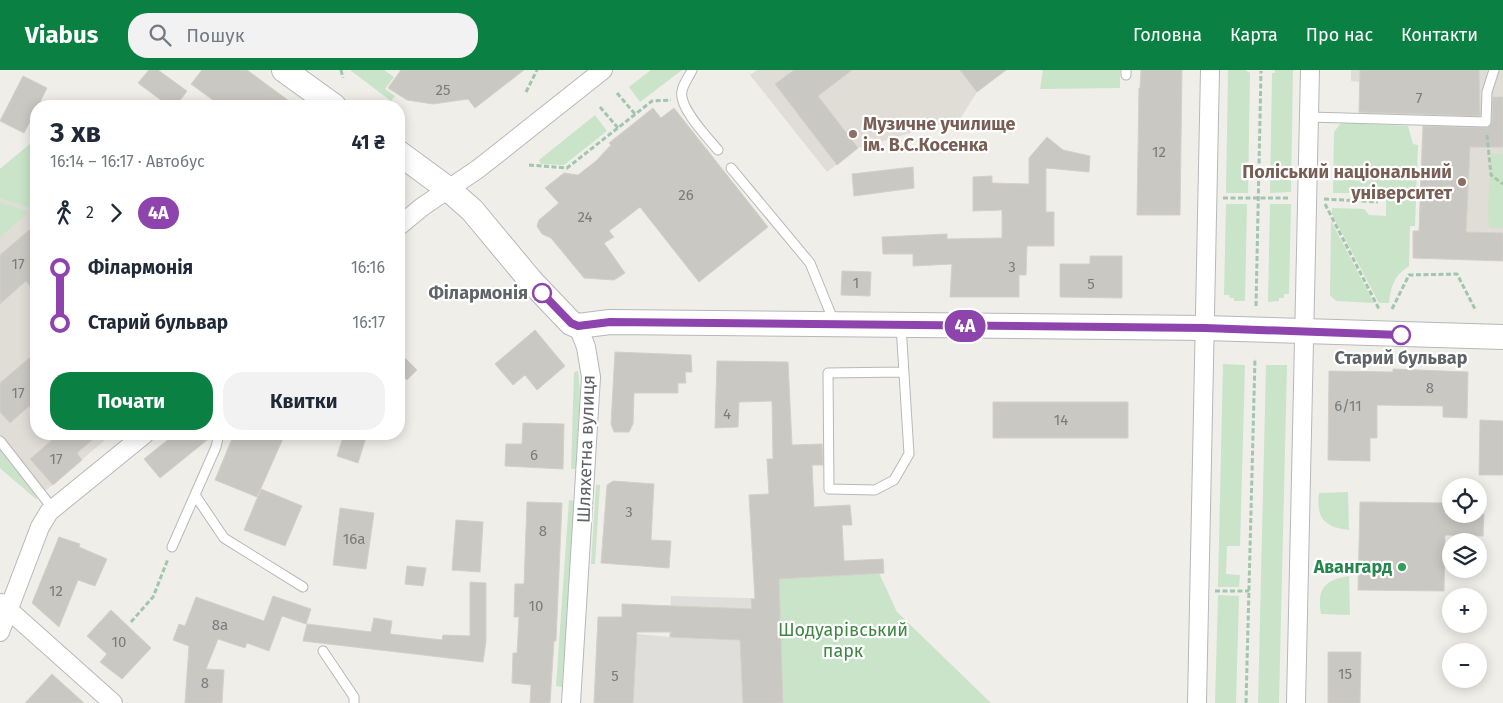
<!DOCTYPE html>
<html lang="uk">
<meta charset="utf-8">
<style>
:root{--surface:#fff;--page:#f2f2f3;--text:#1f2937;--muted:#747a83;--accent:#0b8043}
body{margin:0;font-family:"Fira Sans",sans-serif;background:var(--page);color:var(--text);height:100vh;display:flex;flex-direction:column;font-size:19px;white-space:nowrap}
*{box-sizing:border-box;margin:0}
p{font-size:16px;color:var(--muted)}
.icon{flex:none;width:28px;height:28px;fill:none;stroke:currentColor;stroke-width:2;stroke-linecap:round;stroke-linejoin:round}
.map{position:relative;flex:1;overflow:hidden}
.details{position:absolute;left:30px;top:30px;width:375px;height:340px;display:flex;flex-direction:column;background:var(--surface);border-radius:20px;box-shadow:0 2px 12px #0003}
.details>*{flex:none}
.badge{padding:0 10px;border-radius:16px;font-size:18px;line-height:32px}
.controls{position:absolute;left:1442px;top:408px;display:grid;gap:10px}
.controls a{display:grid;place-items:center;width:45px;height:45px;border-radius:50%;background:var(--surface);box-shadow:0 2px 12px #0003;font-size:25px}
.map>.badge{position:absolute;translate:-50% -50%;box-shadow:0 0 0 2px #fff}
.legs{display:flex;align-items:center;gap:8px;height:55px;padding:0 20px;font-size:16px}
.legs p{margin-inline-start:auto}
.overview{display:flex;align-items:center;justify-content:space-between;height:85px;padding:0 20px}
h1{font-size:28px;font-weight:700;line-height:38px}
.button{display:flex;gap:10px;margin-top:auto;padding:10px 20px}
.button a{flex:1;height:58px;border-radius:20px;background:var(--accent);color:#fff;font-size:20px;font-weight:700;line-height:58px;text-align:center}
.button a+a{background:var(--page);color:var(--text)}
ul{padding:0 20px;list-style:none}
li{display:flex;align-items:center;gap:18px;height:55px;font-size:19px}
li i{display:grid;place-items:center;width:8px;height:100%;margin:0 6px;background:currentColor}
li i::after{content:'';width:12px;height:12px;margin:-6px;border:4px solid;border-radius:50%;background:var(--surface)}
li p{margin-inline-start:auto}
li:first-child i{background:linear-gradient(#0000 50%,currentColor 0)}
li:last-child i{background:linear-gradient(currentColor 50%,#0000 0)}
header{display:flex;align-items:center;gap:30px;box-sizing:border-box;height:70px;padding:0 25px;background:var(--accent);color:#fff}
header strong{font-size:24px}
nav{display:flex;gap:28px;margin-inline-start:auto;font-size:18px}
.search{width:350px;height:45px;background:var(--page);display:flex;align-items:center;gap:12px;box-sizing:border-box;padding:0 18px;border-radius:20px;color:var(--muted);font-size:19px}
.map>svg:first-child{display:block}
</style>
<header>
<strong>Viabus</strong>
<div class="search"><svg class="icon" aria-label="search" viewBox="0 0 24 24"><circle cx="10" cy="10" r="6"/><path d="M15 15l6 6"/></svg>Пошук</div>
<nav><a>Головна</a><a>Карта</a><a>Про нас</a><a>Контакти</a></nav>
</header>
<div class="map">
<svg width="1503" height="633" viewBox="0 0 1503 633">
<rect width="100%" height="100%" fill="#f0eee9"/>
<!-- industrial -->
<path fill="#dfdedb" d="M671,526L779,529L783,633H594L598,547H617V562L669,567Z"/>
<!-- education -->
<path fill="#e0ddd7" d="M757,0H1006L977,22L960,49L858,78L827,102L750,5Z
M1351,0H1503V191L1413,188V161L1419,160L1422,63L1445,64L1446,45L1359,44L1360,12L1351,11Z
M36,69V364H112L36,429L0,398V99Z"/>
<!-- green -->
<path fill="#c9e4c9" d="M350,0H384L394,7L385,19L395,26L391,31Z
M651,0H682L640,32L629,17Z
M1043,0H1120V18L1040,19Z
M1228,0H1245L1250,3L1248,123H1226Z
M1275,0H1293L1291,122L1270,123L1272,3H1275Z
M595,45L607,61L564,95L541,94L539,90Z
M1346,53L1408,56L1413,74L1418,75L1415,156H1410L1409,196C1394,206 1391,216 1389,233H1379L1332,144V138L1364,139L1369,145L1386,146V123H1333L1334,62L1340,54Z
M36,69V140L0,128V99Z
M1491,84H1503V158H1489C1486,133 1491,109 1491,84Z
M0,132L29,142L0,167Z
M1226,134H1247L1245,231H1234V228H1230L1229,225H1224Z
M1270,134H1291L1289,224H1284V228H1279V231L1268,232Z
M1331,151L1374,233L1336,231L1330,225Z
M1223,294L1245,295L1240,476H1227L1226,504L1240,505L1239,517H1218Z
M1266,295H1287L1279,633H1258Z
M578,301L580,320L576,399H571L574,302Z
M0,381L36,427V429L0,398Z
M596,415H600L595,494H591Z
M1348,422L1349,460C1324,457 1316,448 1319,423Z
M569,430L575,431L562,617L556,616Z
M879,503L897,542L991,633H783L779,509Z
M1349,506L1350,545L1321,544C1317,519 1324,510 1349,506Z
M1218,525L1239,526L1236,633H1215Z"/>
<!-- building -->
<path fill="#c9c8c3" stroke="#d4d0c8" d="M149,0H158L187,21L176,36H169L138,13Z
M202,0H247L296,36H221L191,14Z
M401,0H524L475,38L468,29L433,34L407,30L388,18Z
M794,0H852L818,26L858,78L837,95L775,14Z
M960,0H1006L977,22Z
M1141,0H1182L1180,145H1137L1139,18H1140Z
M1360,0H1479L1480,46L1359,42Z
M23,6L47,18L38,36H36V40L24,63L0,51Z
M1493,27H1503V77H1470L1466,162L1503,163V191L1413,188V161H1419L1423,56L1488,58L1492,52Z
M653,38L661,48L674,38L768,157L699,212L640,137L609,161L614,167L604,173L625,203L614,210L584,208L551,168L542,164L537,156L539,150L559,133L545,118L564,103L578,105L596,91L611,75L609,73Z
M1047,67L1063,80L1090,86L1089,102L1046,98V142H1054V176H1027L1026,205H1019V227H950L952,194L913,196V184H883L882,167L947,164V169L1002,168V140L973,141V107L992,106V113L1029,114V88Z
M913,97L914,118L854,126L852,104Z
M36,154V223L26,211L0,234V185Z
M1090,186H1122V228L1060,227V194H1090Z
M842,201L871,202L870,226L841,225Z
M535,260L565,296L537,320L525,305L513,315L495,294Z
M36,282V330L10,353L0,342V313Z
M399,282L417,300L407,310L399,302Z
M615,282L691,285L692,302H685L686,313H678V323H634L633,354L629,362H614L611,354Z
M717,291L788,292L792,375L822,374L823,395H812L814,437L850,435L852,455H842L844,491L883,489L884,503L779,509L783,633H743L740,570L670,567L671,562H637L633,633H594L598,547H622V534L752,539L751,529H755L749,425L769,424L767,389H773L772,331L739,332L738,357L715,358Z
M1393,299L1468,302L1467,348L1443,347V336L1377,335V368H1370V391L1328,390L1329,301L1393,302Z
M993,332H1128V368H993Z
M1480,350L1503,351V405H1479Z
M523,353L564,354L563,399L505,396L506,374H522Z
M59,364H99L77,383L82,390L53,415L30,389Z
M175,364H213L212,366L160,408L144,389Z
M234,364H285L257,427L215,410Z
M344,364H367L358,393L337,386Z
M613,411L654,414L651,470L671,471L669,498L601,493L607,415Z
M261,419L302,436L285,476L244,460Z
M527,432L562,433L556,571H554L550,633H530L531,615L512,613L513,583H517L519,547H514L515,514H524Z
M1360,432L1445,433V444H1484L1483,466L1445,465L1444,521L1358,520Z
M340,438L374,443L366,499L333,495Z
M456,450L483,452L480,502L452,500Z
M59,467L80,474L79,477L107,489L95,516L78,510L59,557L32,533Z
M407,496L426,498L423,516L405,514Z
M470,512L486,513V571L483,592L303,571L307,554L371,562L374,548L392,551L390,564L442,570L443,565L470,566Z
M273,526L311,539L306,554L282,546L269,581L247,573L245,578L218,569L206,599L224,600L222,633H185L189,576L173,570L179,554L185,556L196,527L264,551Z
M111,540L151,578L122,609L100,592L107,584L87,566Z
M1328,582H1361L1360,633H1328Z
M52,604L84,633H25Z"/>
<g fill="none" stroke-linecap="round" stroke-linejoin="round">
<defs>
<path id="lane" d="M692,0C689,7 683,14 682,21C678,37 708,68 718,80
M1126,5V0
M1309,47L1486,52L1487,22L1494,0
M731,98L810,193L834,252
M901,255L909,384L894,410L875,420L829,419L828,303L903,302
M0,371L53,439
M195,425L224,468L303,517
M172,477L216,377L219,364
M323,581L354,627V633"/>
<path id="street" d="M399,156L422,137L478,99L603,0
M1,533L113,633
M0,562L40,457L49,442L145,364
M571,633L591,307L586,277L578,256
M1197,633L1210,0
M1296,633L1310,0"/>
<path id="secondary" d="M284,0L334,36
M399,83L448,119L472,140L531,211L571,253L578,256L610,252L1205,258L1503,267"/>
</defs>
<!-- lane casing -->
<use href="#lane" stroke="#b6b8bb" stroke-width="11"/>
<!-- street casing -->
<use href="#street" stroke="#b6b8bb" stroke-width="20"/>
<!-- secondary casing -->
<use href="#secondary" stroke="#b5b7bb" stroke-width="26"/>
<!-- path -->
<path stroke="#a2c5ad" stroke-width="3" stroke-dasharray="5 2.5" stroke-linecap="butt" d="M341,0L343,8
M526,22L537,0
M617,23L635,44
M600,37L618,58
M1487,65L1491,105L1503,114
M529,95L567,98L652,31L671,30
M1223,128H1290
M1324,129L1378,132
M1325,134L1379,239
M1256,236L1261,1
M1392,239L1409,205L1457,204L1476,241
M1215,521H1249
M131,552L153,527L168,489
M1246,633L1255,288"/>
<!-- lane -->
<use href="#lane" stroke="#fff" stroke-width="9"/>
<!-- street -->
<use href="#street" stroke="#fff" stroke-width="18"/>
<!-- secondary -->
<use href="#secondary" stroke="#fff" stroke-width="24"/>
</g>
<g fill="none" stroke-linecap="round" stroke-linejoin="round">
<defs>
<path id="line-1" d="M542,223L571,253L578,256L610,252L1205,258L1401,265"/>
</defs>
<!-- line-1 casing -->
<use href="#line-1" stroke="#fff" stroke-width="11"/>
<!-- line-1 -->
<use href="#line-1" stroke="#8e44ad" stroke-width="8"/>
</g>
<!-- markers -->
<g fill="#8d6e63" stroke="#fff" stroke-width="2">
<circle cx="853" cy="64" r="5"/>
<circle cx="1462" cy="112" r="5"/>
</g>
<g fill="#fff" stroke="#8e44ad" stroke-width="2.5">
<circle cx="542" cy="223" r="9"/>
<circle cx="1401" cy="265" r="9"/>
</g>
<circle fill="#2e9e5b" stroke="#fff" stroke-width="2" cx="1402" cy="497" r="5"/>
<g text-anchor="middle" stroke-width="4.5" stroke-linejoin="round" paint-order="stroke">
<!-- number labels -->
<g font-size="15" fill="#7a7c7e">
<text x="443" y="25">25</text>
<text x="1419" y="33">7</text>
<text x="1159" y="87">12</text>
<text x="686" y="130">26</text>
<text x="585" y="152">24</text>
<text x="18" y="199">17</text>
<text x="1012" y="202">3</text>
<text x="856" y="218">1</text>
<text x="1091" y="219">5</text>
<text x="1430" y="323">8</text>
<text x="18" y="328">17</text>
<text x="1348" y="341">6/11</text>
<text x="727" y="349">4</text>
<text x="1061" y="355">14</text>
<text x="534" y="390">6</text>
<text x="56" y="394">17</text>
<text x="629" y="447">3</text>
<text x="543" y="466">8</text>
<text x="354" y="474">16а</text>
<text x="56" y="526">12</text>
<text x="536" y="541">10</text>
<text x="220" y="560">8а</text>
<text x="119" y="577">10</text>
<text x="1345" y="609">15</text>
<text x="615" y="611">5</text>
<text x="205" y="618">8</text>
</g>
<!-- education labels -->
<g font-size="18" font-weight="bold" fill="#785e54" stroke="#fff" text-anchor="start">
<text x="863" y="60">Музичне училище<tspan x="863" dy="21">ім. В.С.Косенка</tspan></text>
<text x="1452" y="108" text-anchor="end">Поліський національний<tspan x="1452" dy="21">університет</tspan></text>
</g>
<!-- stop labels -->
<g font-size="18" font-weight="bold" fill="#606367" stroke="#fff" text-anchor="end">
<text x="528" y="229">Філармонія</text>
<text x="1401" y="294" text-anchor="middle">Старий бульвар</text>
</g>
<!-- street labels -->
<g font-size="18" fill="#606367" stroke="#fff">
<text transform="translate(586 379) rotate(-88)" y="6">Шляхетна вулиця</text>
</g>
<!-- leisure labels -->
<g font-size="18" font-weight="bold" fill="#27864d" stroke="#fff" text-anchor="end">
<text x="1392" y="503">Авангард</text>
</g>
<!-- park labels -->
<g font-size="18" fill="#418545" stroke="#fff">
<text x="843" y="566">Шодуарівський<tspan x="843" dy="21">парк</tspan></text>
</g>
</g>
</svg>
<div class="controls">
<a><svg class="icon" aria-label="locate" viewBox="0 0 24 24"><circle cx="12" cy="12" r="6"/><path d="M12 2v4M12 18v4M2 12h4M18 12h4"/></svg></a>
<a><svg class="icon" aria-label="layers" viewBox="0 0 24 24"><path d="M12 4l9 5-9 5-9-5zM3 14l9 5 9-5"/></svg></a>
<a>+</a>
<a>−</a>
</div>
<b class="badge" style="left:965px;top:256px;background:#8e44ad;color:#fff">4А</b>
<section class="details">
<div class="overview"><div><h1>3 хв</h1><p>16:14 – 16:17 · Автобус</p></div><b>41 ₴</b></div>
<div class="legs"><svg class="icon" aria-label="walk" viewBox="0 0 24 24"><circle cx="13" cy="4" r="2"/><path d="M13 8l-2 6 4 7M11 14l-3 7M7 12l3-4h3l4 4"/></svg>2<svg class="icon" aria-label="forward" viewBox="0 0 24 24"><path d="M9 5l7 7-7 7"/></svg><b class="badge" style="background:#8e44ad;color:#fff">4А</b></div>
<ul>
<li><i style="color:#8e44ad"></i><b>Філармонія</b><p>16:16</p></li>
<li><i style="color:#8e44ad"></i><b>Старий бульвар</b><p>16:17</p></li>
</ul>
<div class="button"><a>Почати</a><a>Квитки</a></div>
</section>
</div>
